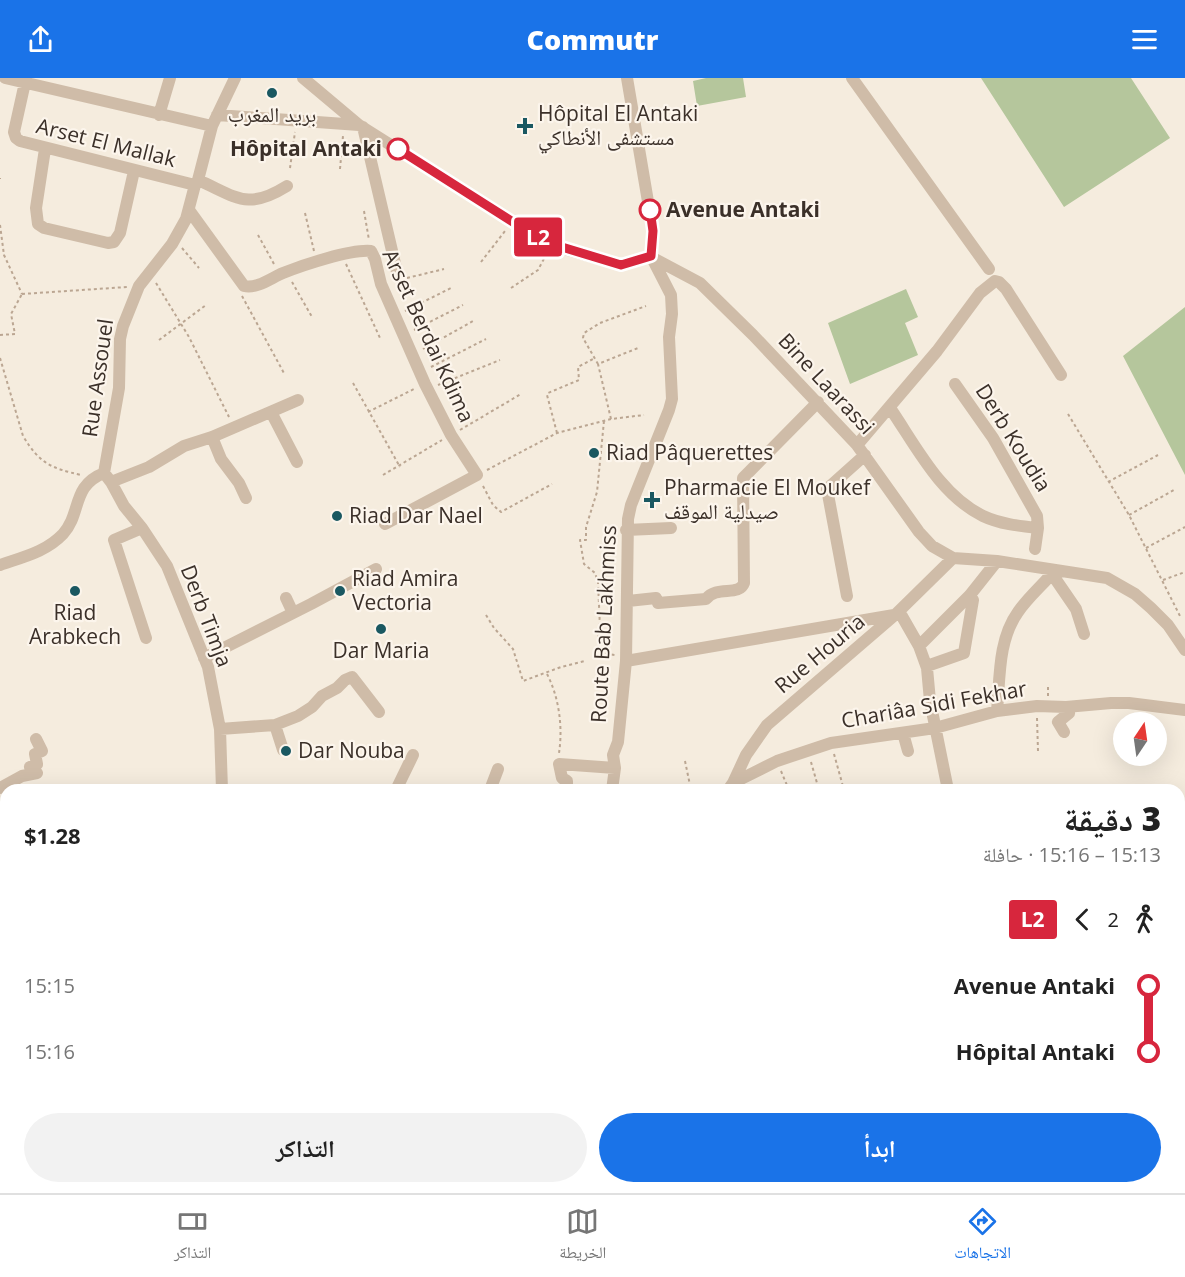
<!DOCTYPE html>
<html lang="ar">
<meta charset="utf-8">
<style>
:root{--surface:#fff;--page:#f2f2f2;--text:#222;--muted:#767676;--line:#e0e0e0;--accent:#1a73e8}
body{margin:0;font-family:"Open Sans","Noto Naskh Arabic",sans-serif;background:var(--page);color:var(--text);direction:rtl;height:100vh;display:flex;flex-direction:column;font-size:22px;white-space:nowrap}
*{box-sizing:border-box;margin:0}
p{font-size:20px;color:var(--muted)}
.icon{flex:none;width:33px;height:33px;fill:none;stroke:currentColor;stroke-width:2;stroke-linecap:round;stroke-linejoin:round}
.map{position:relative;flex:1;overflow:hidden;direction:ltr}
.panel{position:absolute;left:0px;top:706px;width:1185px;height:410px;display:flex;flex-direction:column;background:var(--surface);border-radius:18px 18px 0 0;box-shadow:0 6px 24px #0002;direction:rtl}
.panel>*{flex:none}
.badge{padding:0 12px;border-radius:4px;font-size:21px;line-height:39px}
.needle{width:39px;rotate:13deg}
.buttons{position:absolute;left:1113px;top:634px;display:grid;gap:12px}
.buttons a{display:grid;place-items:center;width:54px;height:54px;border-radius:50%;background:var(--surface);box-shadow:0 6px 24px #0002;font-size:30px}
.map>.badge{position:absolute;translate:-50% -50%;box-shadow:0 0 0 3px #fff}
.legs{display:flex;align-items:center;gap:9px;height:66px;padding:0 24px;font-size:20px}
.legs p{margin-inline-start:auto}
.summary{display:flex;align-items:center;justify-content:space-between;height:102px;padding:0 24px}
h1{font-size:33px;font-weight:800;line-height:45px}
.action{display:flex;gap:12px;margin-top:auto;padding:12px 24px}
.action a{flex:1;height:69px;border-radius:36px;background:var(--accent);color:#fff;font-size:24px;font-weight:800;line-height:69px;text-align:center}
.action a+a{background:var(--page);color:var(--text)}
ul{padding:0 24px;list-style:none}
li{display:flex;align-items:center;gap:21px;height:66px;font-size:22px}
li i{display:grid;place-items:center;width:9px;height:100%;margin:0 8px;background:currentColor}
li i::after{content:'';width:15px;height:15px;margin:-8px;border:4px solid;border-radius:50%;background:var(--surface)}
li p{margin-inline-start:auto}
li:first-child i{background:linear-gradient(#0000 50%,currentColor 0)}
li:last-child i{background:linear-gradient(currentColor 50%,#0000 0)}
header{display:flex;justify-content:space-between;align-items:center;height:78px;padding:0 24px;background:var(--accent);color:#fff;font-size:27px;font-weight:800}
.tabs{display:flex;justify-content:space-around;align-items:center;height:84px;border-top:2px solid var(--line);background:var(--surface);font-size:16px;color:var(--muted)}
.tabs a{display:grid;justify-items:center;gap:3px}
.tabs .selected{color:var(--accent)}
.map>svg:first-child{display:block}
</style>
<header><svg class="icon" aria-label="menu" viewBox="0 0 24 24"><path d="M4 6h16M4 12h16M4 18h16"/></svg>Commutr<svg class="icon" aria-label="share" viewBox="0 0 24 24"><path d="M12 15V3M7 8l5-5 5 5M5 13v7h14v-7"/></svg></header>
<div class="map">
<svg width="1185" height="1115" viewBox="0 0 1185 1115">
<rect width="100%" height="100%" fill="#f5ecde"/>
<!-- green -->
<path fill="#b5c69c" d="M706,0H743L746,19L697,28L693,3Z
M981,0H1131L1170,60L1064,129Z
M906,211L918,239L905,245L918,277L850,306L828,245Z
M1185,229V397L1123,278Z"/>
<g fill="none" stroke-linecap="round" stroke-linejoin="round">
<!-- path -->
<path stroke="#bba692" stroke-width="2" stroke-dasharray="3 3" stroke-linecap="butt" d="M290,90L295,54
M340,91L343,58
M0,101V100
M364,133L369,162
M305,135L314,173
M0,147L4,177L22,216
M258,157L274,186
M182,170L199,190
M481,184L505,153
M346,186L380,260
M407,200L444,191
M292,204L312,239
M156,205L189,259L229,339
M511,210L538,192L547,175
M22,216L127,209
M242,218L285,297
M405,233L451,210
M414,252L463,227
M0,257L15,256L11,236L22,216
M159,262L206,227
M423,271L475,242
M0,280L23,358C40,386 51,390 81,397
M598,286L583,260L584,255L600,245L646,228
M431,289L486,261
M353,305L400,389
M438,307L500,282
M368,334L414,311
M1068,336L1129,437L1180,538
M611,341L598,286L638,270
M604,343L597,414L586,449V462H580L584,486L595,495L598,504L600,550L598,561L600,575L615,577
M460,352L521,316
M557,355L547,317L548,315L579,302L578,289L593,281
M487,392L557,355L611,341L644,337
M383,397L442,362
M1108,404L1158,377
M483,408L493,427L501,434L552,406
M1129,437L1174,412
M1146,470L1185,449
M1163,502L1185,494
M486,537L494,550L513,571L523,603L561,589L585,583
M547,596C559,619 563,649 559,675
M1048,609V618
M1037,640L1038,673
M834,676L844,712
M685,683L691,712
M811,684L817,705
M781,693L789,712"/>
<!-- minor -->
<path stroke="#cfbca8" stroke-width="12" d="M5,0L212,48
M26,0L14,54L16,60L20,63L195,107
M303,0L359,47L527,153L568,172L621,187L651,178
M852,0L989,191
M159,37L170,0
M217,37L359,47
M363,49L397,194
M45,71L36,130L38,146L44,150L108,165L114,164L120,155L134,93
M198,102C237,119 247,133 287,108
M189,132L244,208C257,211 271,200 283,195C303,187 351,171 371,173L375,181L381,206L425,306L451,357L477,397L385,446
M651,179L700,205L753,257L857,367L919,454L932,468L953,480L997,483L1107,500L1135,516L1151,530L1168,547L1185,572
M955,306L993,360L1037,438L1038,450L1035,471
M890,330C916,368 940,417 983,438C1000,446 1020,448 1038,450
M271,334L297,384
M212,359L221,381L239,405L246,420
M857,367L937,273L980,215L995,203L999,204L1006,211L1061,297
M104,395L111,404L124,428L142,450L167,488L208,589L220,651L222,712
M111,404L149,389L184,368L212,359L298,322
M142,450L114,462L146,560
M626,452L671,450
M0,487C23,479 46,474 63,456C82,435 71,408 104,395L119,310L120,261L123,248L139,208L172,166L186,141L195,107L198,102L212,48L235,0
M1052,496L1076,531L1084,556
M847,518L827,411L865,377
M286,520L293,535
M628,523L656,520L658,525L706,521C717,507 739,519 744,505L743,400L818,324
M899,533L919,568L927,590L930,623L948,712
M919,568L970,517L997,483
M204,580L311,526L376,491
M626,583L894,537
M927,588L964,575L973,522L970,517
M997,633C1000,599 998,562 1018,534C1029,518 1044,506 1055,492
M275,647L283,672
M220,651L275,647L298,638L312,629L322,618L337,610L345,602L352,599L379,634
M1064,654L1058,644L1069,635L1066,629
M903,655L908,673
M32,696L30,689L37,686L35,676L42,673L36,661
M733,705L777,683L831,665L935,650L997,633L1037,628L1066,629L1111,625H1129L1185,632
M0,710L22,698L37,695
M396,712L413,677
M490,712L498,691
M567,712V703L562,700L559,686L615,690
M612,712L615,690L613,677L618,664L626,583L628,441L631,427L669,332L672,321L669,259L672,236L671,217L651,178L653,153L627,0
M728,712L733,705L746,677L767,647L896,536L953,480
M1182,808L1185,824
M0,894L6,895
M1179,910L1185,906
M1180,951L1185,949
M0,971L6,960
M1179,1019L1185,1022
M0,1058L6,1065
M31,1110L35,1115
M580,1110L581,1115
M623,1110L624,1115
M696,1110L697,1115
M934,1110L935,1115
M1091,1110L1097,1115
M282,1115L284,1110
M793,1115L807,1110
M1064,1115L1065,1110"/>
</g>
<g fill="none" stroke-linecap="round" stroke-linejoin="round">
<defs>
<path id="line-1" d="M398,71L527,153L552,166L621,187L651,178L653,153L650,132"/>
</defs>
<!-- line-1 casing -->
<use href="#line-1" stroke="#fff" stroke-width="14"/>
<!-- line-1 -->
<use href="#line-1" stroke="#d7263d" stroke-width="9"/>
</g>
<!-- markers -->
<g fill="#1a5861" stroke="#fcf5ec" stroke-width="2">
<circle cx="272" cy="15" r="6"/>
<path d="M522 39h6v6h6v6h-6v6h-6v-6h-6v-6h6z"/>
<circle cx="594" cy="375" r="6"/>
<path d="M649 413h6v6h6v6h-6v6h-6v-6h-6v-6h6z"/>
<circle cx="337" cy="438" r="6"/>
<circle cx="75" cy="513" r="6"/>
<circle cx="340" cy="513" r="6"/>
<circle cx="381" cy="551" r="6"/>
<circle cx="286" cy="673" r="6"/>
</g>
<g fill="#fff" stroke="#d7263d" stroke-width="3">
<circle cx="398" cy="71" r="10"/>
<circle cx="650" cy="132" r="10"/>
</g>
<g text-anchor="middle" stroke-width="4.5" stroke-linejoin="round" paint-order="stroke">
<!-- poi labels -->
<g font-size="21" fill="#3b3029" stroke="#fcf5ec" text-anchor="start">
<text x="538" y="43">Hôpital El Antaki<tspan x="538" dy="24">مستشفى الأنطاكي</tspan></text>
<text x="272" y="44" text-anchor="middle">بريد المغرب</text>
<text x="606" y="382">Riad Pâquerettes</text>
<text x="664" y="417">Pharmacie El Moukef<tspan x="664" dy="24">صيدلية الموقف</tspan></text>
<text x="349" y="445">Riad Dar Nael</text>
<text x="352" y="508">Riad Amira<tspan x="352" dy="24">Vectoria</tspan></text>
<text x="75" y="542" text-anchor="middle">Riad<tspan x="75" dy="24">Arabkech</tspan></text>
<text x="381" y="580" text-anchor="middle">Dar Maria</text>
<text x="298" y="680">Dar Nouba</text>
</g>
<!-- street labels -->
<g font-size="21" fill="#3b3029" stroke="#fcf5ec">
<text transform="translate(106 65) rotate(14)" y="7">Arset El Mallak</text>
<text transform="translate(428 258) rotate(65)" y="7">Arset Berdai Kdima</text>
<text transform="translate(98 300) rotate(-82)" y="7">Rue Assouel</text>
<text transform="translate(826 306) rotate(47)" y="7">Bine Laarassi</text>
<text transform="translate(1013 360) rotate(58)" y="7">Derb Koudia</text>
<text transform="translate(206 538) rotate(69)" y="7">Derb Timja</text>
<text transform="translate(604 546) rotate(-87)" y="7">Route Bab Lakhmiss</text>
<text transform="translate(820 576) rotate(-40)" y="7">Rue Houria</text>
<text transform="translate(934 627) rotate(-10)" y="7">Chariâa Sidi Fekhar</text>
</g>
<!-- stop labels -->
<g font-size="21" font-weight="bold" fill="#3b3029" stroke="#fcf5ec" text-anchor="end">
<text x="382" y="78">Hôpital Antaki</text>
<text x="666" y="139" text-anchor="start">Avenue Antaki</text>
</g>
</g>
</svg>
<div class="buttons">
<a><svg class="needle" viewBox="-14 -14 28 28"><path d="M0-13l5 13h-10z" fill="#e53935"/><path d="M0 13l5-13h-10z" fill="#767676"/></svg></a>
</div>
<b class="badge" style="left:538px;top:159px;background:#d7263d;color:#fff">L2</b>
<section class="panel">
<div class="summary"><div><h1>3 دقيقة</h1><p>15:13 – 15:16 · حافلة</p></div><b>$1.28</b></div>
<div class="legs"><svg class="icon" aria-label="walk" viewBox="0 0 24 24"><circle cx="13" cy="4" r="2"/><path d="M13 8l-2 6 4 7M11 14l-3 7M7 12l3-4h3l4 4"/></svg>2<svg class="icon" aria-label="back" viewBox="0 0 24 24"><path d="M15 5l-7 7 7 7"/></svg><b class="badge" style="background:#d7263d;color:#fff">L2</b></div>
<ul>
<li><i style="color:#d7263d"></i><b>Avenue Antaki</b><p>15:15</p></li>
<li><i style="color:#d7263d"></i><b>Hôpital Antaki</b><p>15:16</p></li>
</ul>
<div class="action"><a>ابدأ</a><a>التذاكر</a></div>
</section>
</div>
<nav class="tabs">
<a class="selected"><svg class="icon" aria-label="directions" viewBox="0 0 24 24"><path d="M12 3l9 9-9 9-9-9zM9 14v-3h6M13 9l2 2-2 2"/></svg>الاتجاهات</a>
<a><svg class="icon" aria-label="map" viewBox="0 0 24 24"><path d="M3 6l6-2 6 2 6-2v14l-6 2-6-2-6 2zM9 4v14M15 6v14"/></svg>الخريطة</a>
<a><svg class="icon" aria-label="tickets" viewBox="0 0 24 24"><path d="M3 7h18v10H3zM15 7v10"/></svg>التذاكر</a>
</nav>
